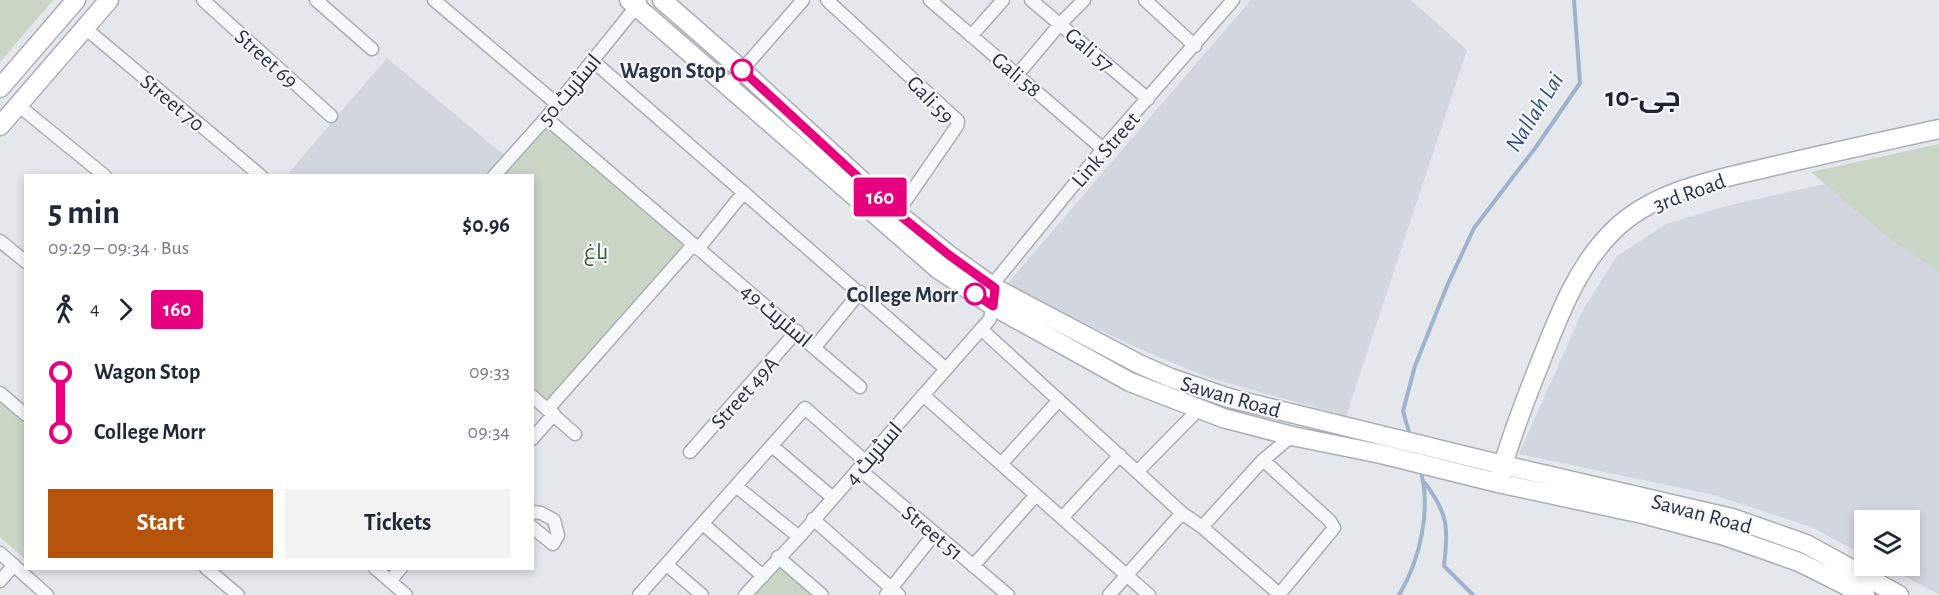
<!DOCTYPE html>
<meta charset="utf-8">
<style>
:root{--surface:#fff;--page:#f2f2f3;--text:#1f2937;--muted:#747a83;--accent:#b45309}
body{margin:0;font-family:"Alegreya Sans",Cairo,sans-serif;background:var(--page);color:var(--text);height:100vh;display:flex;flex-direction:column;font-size:22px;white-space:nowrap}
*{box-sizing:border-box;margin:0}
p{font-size:20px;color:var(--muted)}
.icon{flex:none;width:33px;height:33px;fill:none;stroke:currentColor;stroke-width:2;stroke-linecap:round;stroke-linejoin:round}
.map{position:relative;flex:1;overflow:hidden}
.drawer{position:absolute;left:24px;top:174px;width:510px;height:396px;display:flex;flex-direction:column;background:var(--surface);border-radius:0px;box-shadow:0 3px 9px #0003}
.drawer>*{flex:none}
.badge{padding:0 12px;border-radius:4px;font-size:21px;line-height:39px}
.controls{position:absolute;left:1854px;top:510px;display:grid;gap:12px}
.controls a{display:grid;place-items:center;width:66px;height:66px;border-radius:0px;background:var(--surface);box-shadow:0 3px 9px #0003;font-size:30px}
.map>.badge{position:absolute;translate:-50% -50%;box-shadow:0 0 0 3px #fff}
.legs{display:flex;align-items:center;gap:9px;height:66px;padding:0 24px;font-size:20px}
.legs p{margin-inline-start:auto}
.head{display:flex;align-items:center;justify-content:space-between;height:102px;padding:0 24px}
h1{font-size:33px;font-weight:700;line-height:45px}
.button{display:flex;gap:12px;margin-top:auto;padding:12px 24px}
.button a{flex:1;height:69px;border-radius:0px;background:var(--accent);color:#fff;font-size:24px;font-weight:700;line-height:69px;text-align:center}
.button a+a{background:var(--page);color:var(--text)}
ul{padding:0 24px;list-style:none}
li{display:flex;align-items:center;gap:21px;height:60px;font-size:22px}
li i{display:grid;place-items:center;width:9px;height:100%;margin:0 8px;background:currentColor}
li i::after{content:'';width:15px;height:15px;margin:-8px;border:4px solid;border-radius:50%;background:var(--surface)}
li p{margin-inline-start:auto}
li:first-child i{background:linear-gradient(#0000 50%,currentColor 0)}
li:last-child i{background:linear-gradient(currentColor 50%,#0000 0)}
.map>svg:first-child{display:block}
</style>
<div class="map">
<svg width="1939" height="595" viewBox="0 0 1939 595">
<rect width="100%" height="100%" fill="#e4e7ec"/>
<!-- built -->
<path fill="#d2d6de" d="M1251,0H1411L1467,50L1346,416L1210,378L1147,352L1077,320L1007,284Z
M387,58L504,155L486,175L286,176Z
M1939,158V594L1884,566H1910V520H1864V555L1811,527L1714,495L1519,454L1583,310L1617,256L1666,224L1727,206Z"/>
<!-- green -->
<path fill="#c9d6c5" d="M0,0H53L0,62Z
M546,125L687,244L546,403L533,391L532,176H502Z
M1939,144V272L1891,240L1811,172Z
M0,401L25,424V559L0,537Z
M779,560L817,595H748Z"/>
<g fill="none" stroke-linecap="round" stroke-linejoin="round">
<!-- stream -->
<path stroke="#9fb4cc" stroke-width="4" d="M1410,436L1403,411L1415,366L1447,286L1474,228L1536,147L1580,83L1574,0
M1425,483C1449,515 1448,528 1444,566L1473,595
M1399,595C1420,560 1432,509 1420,469"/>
<defs>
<path id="street" d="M203,0L331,116
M316,0L372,49
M434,0L557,104
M827,0L958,121L957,126L897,213
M930,0L1103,149
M1031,0L1148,99
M1145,0L1195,46
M85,28L261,176
M971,36L1003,0
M593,61L946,369
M1018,74L1060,24L1084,0
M728,86L803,0
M18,105L105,176
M546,118L860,387
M494,176L546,118L640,2
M0,241L26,262
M698,249L744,192
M981,329L1182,513L1202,527L1278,593L1282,591L1334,528L1330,521L1263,460
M815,347L860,292
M0,393L26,415
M923,395L1149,595
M532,396L575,434
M548,409L693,245
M532,439L554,414
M772,446L833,498
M690,452L797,331
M1001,464L1059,400
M859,469L1008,595
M1138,471L1199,409
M737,487L799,537
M532,512L541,513L554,520L558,535L553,544L532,527
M1062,518L1120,455
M813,519L899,595
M703,524L763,576
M1202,527L1263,460L1292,436
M0,553L47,595
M778,557L822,595
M667,565L702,595
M973,566L1036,495
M206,568L238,595
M375,568L406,595
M0,581L14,565
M390,581L401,568
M639,595L805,408L865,461
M745,595L799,537L990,319L997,279L1103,149L1233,0
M886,595L935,533
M1109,595L1182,513"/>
<path id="secondary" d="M629,0L938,269L993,306L1130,382L1223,418L1292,436L1381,454L1498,483L1647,515L1725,536L1799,562L1865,595
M662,0L742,70L897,213L949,255L995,288L1139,364L1171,378L1229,398L1503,465L1732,518L1806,544L1899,595
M0,88L76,0
M0,126L109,0
M1500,475C1511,437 1525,400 1540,363C1558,318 1576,268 1612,232C1653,190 1719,179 1774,166C1829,153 1884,141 1939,129"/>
</defs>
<!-- street casing -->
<use href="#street" stroke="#a9aeb7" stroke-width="15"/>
<!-- secondary casing -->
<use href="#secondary" stroke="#a9aeb7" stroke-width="21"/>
<!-- street -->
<use href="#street" stroke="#f7f8fa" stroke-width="12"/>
<!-- secondary -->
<use href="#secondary" stroke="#fff" stroke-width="18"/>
</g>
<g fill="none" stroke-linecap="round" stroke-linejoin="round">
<defs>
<path id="line-1" d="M742,70L897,213L949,255L995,288L993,306L975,294"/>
</defs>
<!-- line-1 casing -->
<use href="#line-1" stroke="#fff" stroke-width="14"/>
<!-- line-1 -->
<use href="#line-1" stroke="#e6007e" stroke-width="9"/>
</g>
<!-- markers -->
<g fill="#fff" stroke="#e6007e" stroke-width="3">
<circle cx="742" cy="70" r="10"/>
<circle cx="975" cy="294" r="10"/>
</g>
<g text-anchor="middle" stroke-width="4.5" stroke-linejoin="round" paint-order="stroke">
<!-- street labels -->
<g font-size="22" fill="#2b3445" stroke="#f4f6f9">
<text transform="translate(1090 49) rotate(40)" y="8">Gali 57</text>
<text transform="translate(267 58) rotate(42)" y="8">Street 69</text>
<text transform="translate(1017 74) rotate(40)" y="8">Gali 58</text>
<text transform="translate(569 89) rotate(-50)" y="8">اسٹریٹ 50</text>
<text transform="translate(931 99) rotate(46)" y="8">Gali 59</text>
<text transform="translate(173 102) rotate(40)" y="8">Street 70</text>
<text transform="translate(1105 149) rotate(-49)" y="8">Link Street</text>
<text transform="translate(1689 192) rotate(-20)" y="8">3rd Road</text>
<text transform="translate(777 315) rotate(40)" y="8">اسٹریٹ 49</text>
<text transform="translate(744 392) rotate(-48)" y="8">Street 49A</text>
<text transform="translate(1231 396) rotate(16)" y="8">Sawan Road</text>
<text transform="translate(873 453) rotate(-49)" y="8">اسٹریٹ 4</text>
<text transform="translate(1702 513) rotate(15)" y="8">Sawan Road</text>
<text transform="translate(933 532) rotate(40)" y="8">Street 51</text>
</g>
<!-- stop labels -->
<g font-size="22" font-weight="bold" fill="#2b3445" stroke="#f4f6f9" text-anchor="end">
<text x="726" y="78">Wagon Stop</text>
<text x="958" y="302">College Morr</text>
</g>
<!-- park labels -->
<g font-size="22" fill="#3f6138" stroke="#f4f6f9">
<text x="596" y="259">باغ</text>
</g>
<!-- water labels -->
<g font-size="24" font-style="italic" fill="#34527a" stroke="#f4f6f9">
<text transform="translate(1534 112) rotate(-58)" y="8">Nallah Lai</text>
</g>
<!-- district labels -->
<g font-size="28" font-weight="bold" fill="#1d2536" stroke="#f4f6f9">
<text x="1643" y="106">جی-10</text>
</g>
</g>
</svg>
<div class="controls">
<a><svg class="icon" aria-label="layers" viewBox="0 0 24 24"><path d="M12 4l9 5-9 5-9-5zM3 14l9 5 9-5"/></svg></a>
</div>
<b class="badge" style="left:880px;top:197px;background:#e6007e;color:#fff">160</b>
<section class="drawer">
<div class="head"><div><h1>5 min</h1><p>09:29 – 09:34 · Bus</p></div><b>$0.96</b></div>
<div class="legs"><svg class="icon" aria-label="walk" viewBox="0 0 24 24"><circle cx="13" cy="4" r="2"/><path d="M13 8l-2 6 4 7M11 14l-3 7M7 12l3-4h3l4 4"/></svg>4<svg class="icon" aria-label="forward" viewBox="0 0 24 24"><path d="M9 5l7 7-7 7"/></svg><b class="badge" style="background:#e6007e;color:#fff">160</b></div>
<ul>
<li><i style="color:#e6007e"></i><b>Wagon Stop</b><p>09:33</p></li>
<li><i style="color:#e6007e"></i><b>College Morr</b><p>09:34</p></li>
</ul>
<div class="button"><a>Start</a><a>Tickets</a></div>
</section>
</div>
